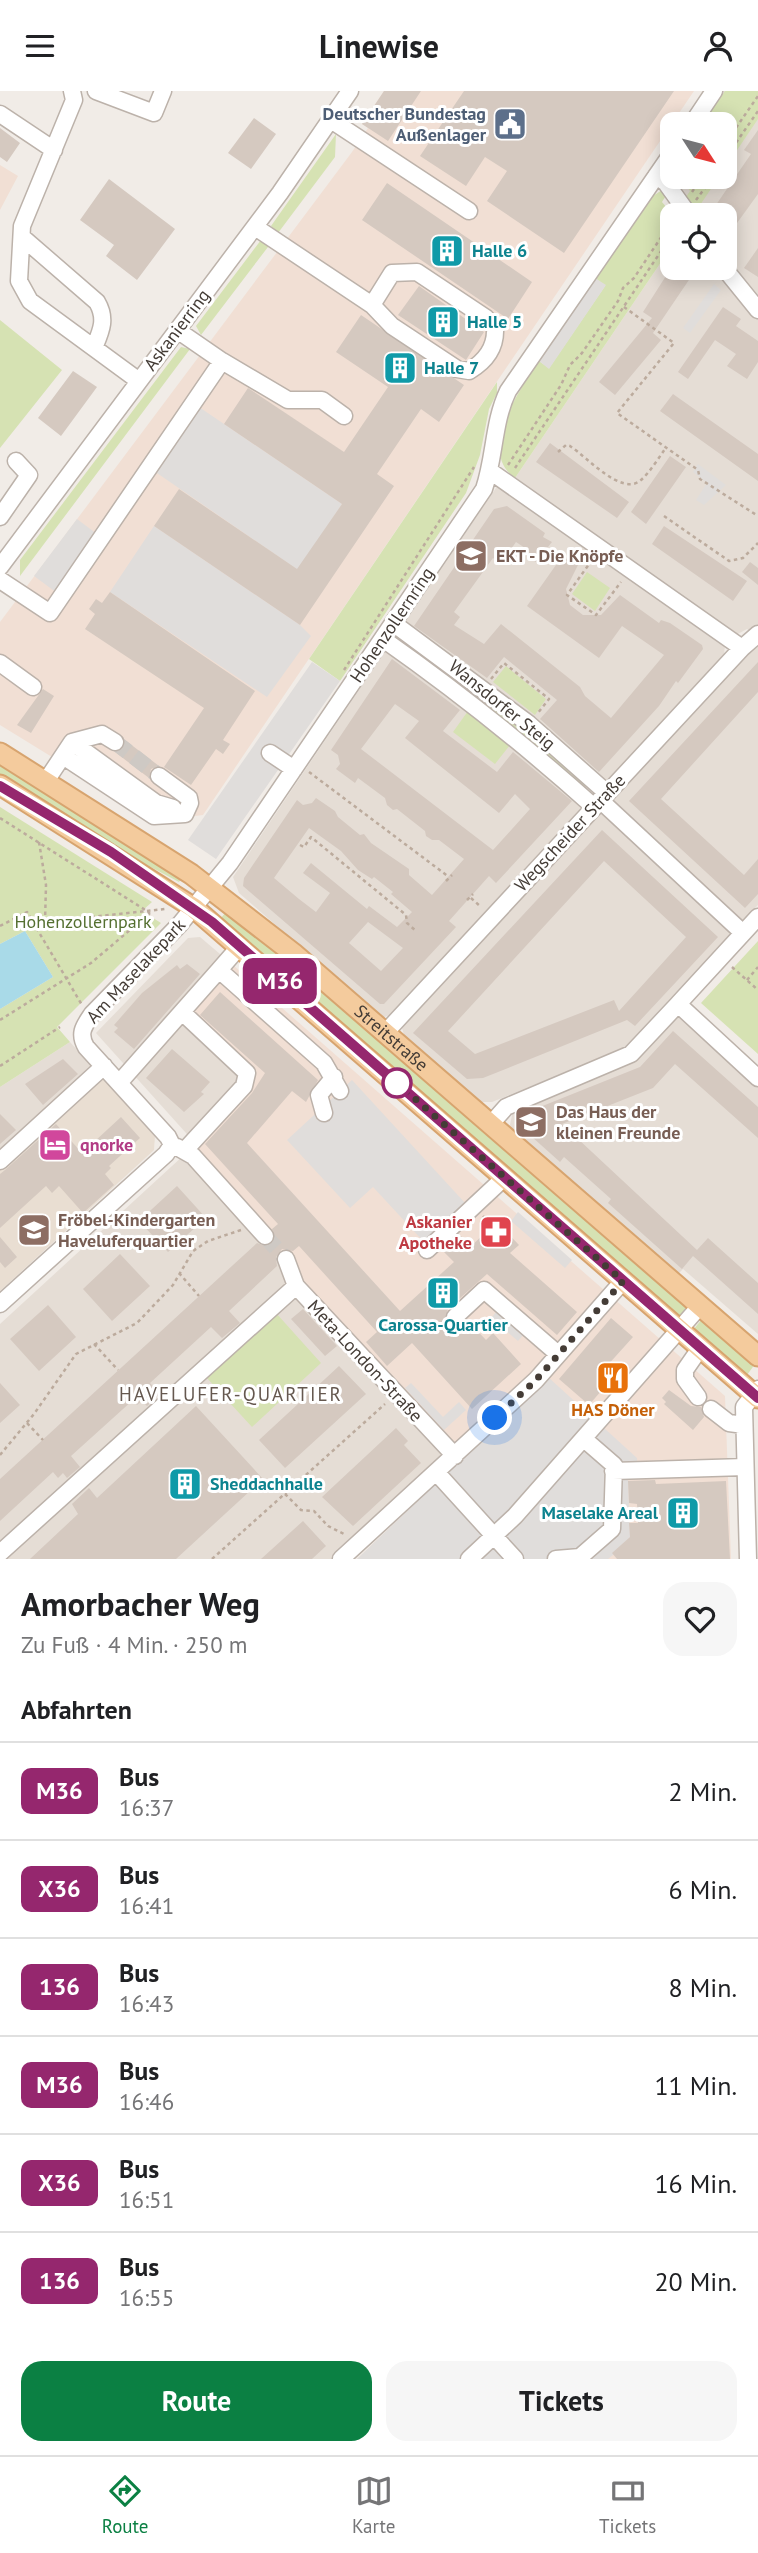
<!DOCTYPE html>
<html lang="de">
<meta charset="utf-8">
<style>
:root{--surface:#fff;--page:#f6f6f6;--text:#202124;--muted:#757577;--line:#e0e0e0;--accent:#0b8043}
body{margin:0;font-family:"PT Sans",sans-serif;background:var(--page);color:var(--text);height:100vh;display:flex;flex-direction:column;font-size:26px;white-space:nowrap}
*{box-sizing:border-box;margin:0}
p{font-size:23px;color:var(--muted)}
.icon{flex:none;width:38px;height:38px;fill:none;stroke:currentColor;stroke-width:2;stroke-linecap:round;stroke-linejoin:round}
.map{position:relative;height:1468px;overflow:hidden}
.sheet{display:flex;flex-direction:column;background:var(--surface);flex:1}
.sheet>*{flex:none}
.badge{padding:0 14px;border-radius:10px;font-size:24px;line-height:46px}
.needle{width:46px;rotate:126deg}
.buttons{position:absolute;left:660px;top:21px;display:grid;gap:14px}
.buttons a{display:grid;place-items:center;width:77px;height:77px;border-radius:14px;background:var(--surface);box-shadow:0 4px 18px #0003;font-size:35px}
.you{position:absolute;width:35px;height:35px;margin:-18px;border:5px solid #fff;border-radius:50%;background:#1a73e8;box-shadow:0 0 0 10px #1a73e833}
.map>.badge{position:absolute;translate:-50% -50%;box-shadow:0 0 0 4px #fff}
h2{padding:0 21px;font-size:26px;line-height:63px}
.round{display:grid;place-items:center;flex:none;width:74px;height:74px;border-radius:21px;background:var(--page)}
.head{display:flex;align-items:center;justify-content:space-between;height:119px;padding:0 21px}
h1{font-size:33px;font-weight:800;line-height:52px}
.action{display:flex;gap:14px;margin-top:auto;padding:14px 21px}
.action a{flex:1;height:80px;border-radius:21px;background:var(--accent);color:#fff;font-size:28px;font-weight:800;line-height:80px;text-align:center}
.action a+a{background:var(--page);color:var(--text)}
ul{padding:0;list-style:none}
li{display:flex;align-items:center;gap:21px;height:98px;padding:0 21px;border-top:2px solid var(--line)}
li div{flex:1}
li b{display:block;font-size:26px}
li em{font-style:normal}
li .badge{min-width:77px;font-weight:700;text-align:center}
header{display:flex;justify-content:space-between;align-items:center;height:91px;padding:0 21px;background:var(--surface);font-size:32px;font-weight:800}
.tabs{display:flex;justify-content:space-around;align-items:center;height:98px;border-top:2px solid var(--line);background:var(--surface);font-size:19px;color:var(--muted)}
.tabs a{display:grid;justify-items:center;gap:4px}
.tabs .active{color:var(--accent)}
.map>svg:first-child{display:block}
</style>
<header><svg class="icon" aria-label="menu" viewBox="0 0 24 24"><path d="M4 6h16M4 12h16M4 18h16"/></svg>Linewise<svg class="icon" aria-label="person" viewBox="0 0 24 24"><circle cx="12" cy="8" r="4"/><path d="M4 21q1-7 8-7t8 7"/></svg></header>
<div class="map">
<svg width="758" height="1468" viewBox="0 0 758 1468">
<rect width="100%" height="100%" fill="#f1ece7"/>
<!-- residential -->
<path fill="#e5ddd5" d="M722,0H758V211L725,167L724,124H695L667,80L672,73V86H724V33H699Z
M672,155V177H711L715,181H722L758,226V536L753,542L747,538L736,544L515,387Z
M498,394L725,555L724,563L605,692L404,533Z
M758,552V814L742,830L612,710Z
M386,559L435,588L583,715L392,923L382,927L239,802L233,786Z
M602,721L606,722L732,841L623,958L492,1011H481L405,947L402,937Z
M200,846L233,874L255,983L195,1052L96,942L188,847Z
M676,926L681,927L758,996V1243L683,1178L676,1185L514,1042L510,1034L512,1024L518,1017L632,971Z
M70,951L101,985L0,1077V996Z
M184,1064L305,1195L448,1364L334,1468H0V1233Z"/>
<!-- commercial -->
<path fill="#f1dfd4" d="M384,0H694L203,724L156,730L0,634V531L352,61L368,37L362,33Z
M0,74L18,85L0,119Z
M233,874L725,1305L731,1468H357L466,1364L184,1064L254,983L188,926Z"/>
<!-- education -->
<path fill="#e9ded2" d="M101,985L155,1044L154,1059L0,1200V1077Z"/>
<!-- green -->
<path fill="#d6e2b3" d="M725,0H758V28L725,77L724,33H702Z
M336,43L335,66L278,142L271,135Z
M680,86H719L694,123L684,109L690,100Z
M662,99L667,103L662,111L673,124L672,155L515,387C476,359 520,299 539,270L549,277L605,195L595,187L653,105Z
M261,149L271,152L201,244L196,235Z
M0,229L62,279L0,357Z
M181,256L190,258L20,485V469Z
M497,291V302L489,318L480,364L466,402L340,590L309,568Z
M587,481L610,497L595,520L572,503Z
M406,548L459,583L587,693L582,699L402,553Z
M506,575L546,608L535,624L493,591Z
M468,620L510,654L495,673L453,641Z
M0,672L184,784L179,791L113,756L0,686Z
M0,716L152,811L142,820L161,832L57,936L70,951L0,996V918L53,886L25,840L0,853Z
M227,820L281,863L688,1215V1220L679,1227L220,828Z
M758,850V963L701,912Z
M276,1222L321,1272L252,1336L206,1286Z
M702,1228L755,1273L747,1284L693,1239Z"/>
<!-- parking -->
<path fill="#e0dddb" d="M595,187L606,194L549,278L539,270Z
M714,193L721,199L690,242L683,237Z
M199,316L342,413L298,479L154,380Z
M698,373L726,394L704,414L696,409L707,392L693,381Z
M77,428L97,443L57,502L34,485Z
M154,435L300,534L311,545L267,606L110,501Z
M312,571L340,590L216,768L188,749Z
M352,989L466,1113L424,1151L373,1096L350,1117L287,1049Z
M518,1121L572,1169L565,1177L511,1130Z
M504,1212L531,1235L518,1250L491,1227Z
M548,1286L637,1367L638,1385L628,1386L630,1446L613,1464L608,1468H357Z
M411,1292L443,1326L459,1311L466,1319L444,1339L405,1297Z"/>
<!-- water -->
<path fill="#a9dae8" d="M25,840L53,886L0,918V853Z"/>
<!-- building -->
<path fill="#d5c9c0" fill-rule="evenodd" d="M384,0H421L388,50L362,33Z
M464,0H674L564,162L487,110L507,80L485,66L466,95L420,65Z
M254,27L276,43L251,78L228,62Z
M0,37L20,52L7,71L0,66Z
M758,39V103L724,150V124H709L751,63L744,59Z
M109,88L175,138L137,189L106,165L114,154L80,129Z
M387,92L532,191L508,228L362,129Z
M758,157V186L744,177Z
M671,177H697L653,242L661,249L615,304L599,291L652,227L643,221Z
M419,195L484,241L466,269L398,224Z
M723,216L741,228L736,235L758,250V271L747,288L727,275L736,263L715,249L688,288L678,281Z
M361,224L464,294L439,331L421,318L377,383L394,395L300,534L154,435L179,398L297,478L342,413L224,333L248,297L344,361L388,296L336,261Z
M73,280L97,296L61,345L38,327Z
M673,303L758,363V390L660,320Z
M550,352L629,411L617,427L536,371Z
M670,365L686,376L646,433L631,421Z
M507,415L545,442L543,446L552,451L536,471L529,467L528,459L516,451L501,472L493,467L454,521L460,526L454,534L484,553L501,533L580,596L585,605L611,627L664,564L622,535L599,567L527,515L563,464L578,474L566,498L570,514L583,524H601L620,504L659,532L661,529L670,532L702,554L703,558L678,592L676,590L659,615L599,681L540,628L557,609L504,566L487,587L414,535L494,418Z
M664,435L747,490L733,510L652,453Z
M750,471L758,477V494L742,481Z
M110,501L255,600L223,649L230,653L223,663L216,658L191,694L164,676L204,617L85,538L95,523L89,518L96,508L102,512Z
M392,568L460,619L443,640L497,681L513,661L572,710L496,792L489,785L449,830L456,836L384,913H380L243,795L244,787L297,709L303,714L312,712L316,707L335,720L338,726L360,744L364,743L371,752L409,778V784L432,804L464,768L439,749H432L426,745L425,740L397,718L393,719L387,714L385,707L358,687L355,692L336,678L340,673L338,664L331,659ZM395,613L419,630L405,647L499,722L515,703L530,718L493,759L361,658ZM309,737L341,760L358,779L372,788L374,786L393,801L391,803L412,821L397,836L369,815L367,818L311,772L303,782L330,802L316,821L299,808L274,787ZM368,831L403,857L381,880L349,852Z
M758,571V601L661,708L744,784L758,768V803L745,817L629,710Z
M43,598L54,605L31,642L17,634Z
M125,649L159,675L151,678L149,687L115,661L124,657Z
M602,739L718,846L635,935L627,929L483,987L467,988L413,942ZM604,770L686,846L619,920L614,909L475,963L448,940Z
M187,873L200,883L134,958L114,941L118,937L114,934L142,902L177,874L180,878Z
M220,901L318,989L306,1011L292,1000L247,1052L400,1220L454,1171L444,1161L461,1145L470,1156L497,1131L519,1154L510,1162L577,1221L557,1244L487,1183L448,1218L445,1228L448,1234L458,1236L467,1229L486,1249L493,1242L521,1273L472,1318L412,1252L387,1275L366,1251L377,1241L299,1155L293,1160L282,1158L276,1166L277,1175L229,1220L240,1232L222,1247L211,1236L150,1292L160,1303L147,1315L142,1310L137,1314L133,1309L71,1365L80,1376L67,1387L63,1382L58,1387L53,1381L0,1430V1388L257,1152L266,1155L275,1149L272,1138L278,1133L205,1053L252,1002L265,982L200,924Z
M673,940L758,1016V1047L675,973L653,997L562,1033L697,1159L708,1147L758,1192V1223L693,1165L682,1178L608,1112L611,1108L564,1066L560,1071L522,1037L525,1022L640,976Z
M172,958L210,991L201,1001L204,1003L184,1021L146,987Z
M63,968L78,983L43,1014L25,993Z
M0,1023L16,1039L0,1053Z
M121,1026L140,1047L109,1075L111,1077L105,1083L114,1094L83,1122L59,1095L52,1102L46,1095L0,1137V1083L5,1079L56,1033L82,1062Z
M177,1095L206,1127L168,1161L139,1130Z
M0,1146L17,1166L5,1177L0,1171Z
M120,1163L150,1195L112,1230L83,1198Z
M48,1214L76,1246L39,1280L10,1248Z
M303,1218L337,1255L325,1265L291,1228Z
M611,1227L633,1246L606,1276L615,1284L589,1314L559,1288Z
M339,1275L366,1303L285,1377L259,1349Z
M0,1292L20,1314L0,1332Z
M669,1299L691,1315L701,1316L704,1326L693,1339L664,1313L666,1311L662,1307Z
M196,1315L263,1388L176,1468H30L78,1423L72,1413L89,1397L97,1407Z
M396,1337L408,1350L404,1354L421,1372L353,1435L322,1406Z
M655,1389L656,1393L726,1390L730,1468H617L612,1462L630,1446L629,1432H638L637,1413L629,1412L628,1390Z
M303,1430L326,1455L312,1468H261Z"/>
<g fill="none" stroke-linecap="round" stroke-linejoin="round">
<!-- minor-tunnel -->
<path stroke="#cec9c4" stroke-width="16" stroke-dasharray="16 8" stroke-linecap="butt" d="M115,651L159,685
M265,1145L286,1168"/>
<defs>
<path id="minor" d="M72,0L74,9L22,135L19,190L30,210L139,290
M96,0L154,22L163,0
M0,23L54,59
M331,29L469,120
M692,33L714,0
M656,85L666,92L689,124
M255,136L372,214L392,235L457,278L469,280C486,270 496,256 495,237L486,227L417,181L392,182L372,214
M22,146L97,211C107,228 101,240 94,257
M724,177L758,219
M222,270L288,309H322L344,325
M490,380L742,557
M0,426L29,384L16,370
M0,476L280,102L350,0
M0,489L50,522L222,270L177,239
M393,532L529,633L607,702
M383,548C457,600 526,655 594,716
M0,572L33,596
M72,651L156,712L173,717
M270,662L294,678
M63,665L154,725L185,723L190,712L189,707L159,685
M46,690L72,651L102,643L115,651
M600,709L743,842
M758,826L678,913L758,987
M240,855L219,879L324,972L340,1000
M182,921L247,982L244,995L186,1058
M385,942L742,557L758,543
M119,992L219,879
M324,1022L319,1004L334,986
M490,1034L506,1016L631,963L678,913
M177,1056L193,1065L265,1145
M0,1070L104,975
M427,1159L504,1087
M286,1168L296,1195L455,1365
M0,1213L166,1063L172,1054L168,1046L86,956C78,942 84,935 92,923L180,833L230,772L484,398C495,366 493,331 508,300L672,62
M455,1226L484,1199L558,1263
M698,1306L685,1288V1279L701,1256
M711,1318L729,1332L744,1334
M613,1380L745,1376
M436,1381L515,1468
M0,1462L296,1195
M341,1468L536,1289L623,1190
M469,1468L515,1425L700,1215
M556,1468L580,1466L612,1438L614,1374L584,1348
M748,1468L744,1316L758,1298"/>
<g id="major">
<path id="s1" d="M0,662L191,783L293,862L758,1265"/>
<path d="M0,694L194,817L758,1307"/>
</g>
</defs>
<!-- minor casing -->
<use href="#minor" stroke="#bcb2aa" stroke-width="19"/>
<!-- major casing -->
<use href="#major" stroke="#d7a46f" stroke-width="23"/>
<!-- path -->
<path stroke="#bcab9d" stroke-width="2.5" stroke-dasharray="3.5 3.5" stroke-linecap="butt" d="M724,54L758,5
M724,69L758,20
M692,101L702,86
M696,109L713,86
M624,216L674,252L617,322L698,379L700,388L758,425
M558,361L566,354L570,355C587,366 622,406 641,389C650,381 658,368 665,358
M508,374L561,294L570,274L582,262L618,210L623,197L634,187L672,130
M515,377L672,144
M664,425L729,470L743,467L758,452
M592,469L567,504L596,524L621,491
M344,579L474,376
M491,588L504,572L549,608L537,623
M309,681L449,786
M0,727L150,822
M39,751L46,794L45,831
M300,754L304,756L311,746L406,824L407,832L416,840
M446,790L452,784
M471,807L481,816
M467,809L473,803
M0,835L27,821L82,914
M37,836L45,831L165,818
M732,876L758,899
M747,889L758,876
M0,929L91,872L150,822
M0,975L60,936
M483,1125L492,1135
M179,1182L199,1205
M94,1253L118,1279
M27,1332L43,1349
M0,1364L34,1323L76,1263L137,1232L173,1194L193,1160L208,1150L241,1139
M285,1403L301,1419L314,1420L328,1435L346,1444
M212,1468L385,1313"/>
<!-- minor -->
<use href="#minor" stroke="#fff" stroke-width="16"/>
<!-- major -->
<use href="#major" stroke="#f4cb9d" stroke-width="19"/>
</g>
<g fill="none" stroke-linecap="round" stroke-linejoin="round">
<defs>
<path id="line" d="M0,695L111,761L212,831L758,1307"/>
</defs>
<!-- line casing -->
<use href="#line" stroke="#fff" stroke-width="16"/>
<!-- line -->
<use href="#line" stroke="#95276e" stroke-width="10"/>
<!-- walk -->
<path stroke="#443c36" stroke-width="7" stroke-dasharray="0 12.6" d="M397,992L623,1190L536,1289L495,1327"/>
</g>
<!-- icons -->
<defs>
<symbol id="civic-square" viewBox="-11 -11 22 22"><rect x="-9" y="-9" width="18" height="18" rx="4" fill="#5c6f8a" stroke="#fff"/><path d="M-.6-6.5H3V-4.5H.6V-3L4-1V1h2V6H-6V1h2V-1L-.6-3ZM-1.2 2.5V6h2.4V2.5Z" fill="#fff"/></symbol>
<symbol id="building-square" viewBox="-11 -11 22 22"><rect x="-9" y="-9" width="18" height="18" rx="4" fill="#0f9aa8" stroke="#fff"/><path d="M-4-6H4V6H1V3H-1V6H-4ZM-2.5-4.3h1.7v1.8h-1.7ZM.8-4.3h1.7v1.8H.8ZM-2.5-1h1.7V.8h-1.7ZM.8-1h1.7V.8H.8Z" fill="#fff"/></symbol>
<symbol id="school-square" viewBox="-11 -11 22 22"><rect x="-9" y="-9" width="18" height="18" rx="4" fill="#8d6e63" stroke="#fff"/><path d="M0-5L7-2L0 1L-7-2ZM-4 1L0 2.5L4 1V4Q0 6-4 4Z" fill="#fff"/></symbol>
<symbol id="hotel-square" viewBox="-11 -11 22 22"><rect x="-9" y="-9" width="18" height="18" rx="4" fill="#d1479c" stroke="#fff"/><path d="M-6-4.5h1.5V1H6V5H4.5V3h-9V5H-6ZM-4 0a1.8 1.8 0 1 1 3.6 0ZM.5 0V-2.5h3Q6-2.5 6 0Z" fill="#fff"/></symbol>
<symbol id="pharmacy-square" viewBox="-11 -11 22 22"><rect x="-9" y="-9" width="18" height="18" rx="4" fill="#e0444e" stroke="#fff"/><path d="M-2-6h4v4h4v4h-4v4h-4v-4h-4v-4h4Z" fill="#fff"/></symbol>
<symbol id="restaurant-square" viewBox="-11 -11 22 22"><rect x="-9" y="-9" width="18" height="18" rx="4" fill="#e8710a" stroke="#fff"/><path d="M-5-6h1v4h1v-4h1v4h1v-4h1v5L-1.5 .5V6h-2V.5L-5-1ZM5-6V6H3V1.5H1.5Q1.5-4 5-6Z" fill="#fff"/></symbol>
</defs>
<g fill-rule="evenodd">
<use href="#civic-square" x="491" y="14" width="38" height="38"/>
<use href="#building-square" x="428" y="141" width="38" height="38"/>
<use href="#building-square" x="424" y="212" width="38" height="38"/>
<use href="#building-square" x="381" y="258" width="38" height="38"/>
<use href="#school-square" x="452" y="446" width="38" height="38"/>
<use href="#school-square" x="512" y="1012" width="38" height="38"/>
<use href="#hotel-square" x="36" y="1035" width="38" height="38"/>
<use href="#school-square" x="15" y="1120" width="38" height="38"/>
<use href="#pharmacy-square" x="477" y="1122" width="38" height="38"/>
<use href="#building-square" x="424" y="1183" width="38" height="38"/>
<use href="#restaurant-square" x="594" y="1268" width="38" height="38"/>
<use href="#building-square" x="166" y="1374" width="38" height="38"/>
<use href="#building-square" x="664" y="1403" width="38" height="38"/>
</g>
<!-- markers -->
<circle fill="#fff" stroke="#95276e" stroke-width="3.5" cx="397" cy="992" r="14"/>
<g text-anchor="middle" stroke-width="6" stroke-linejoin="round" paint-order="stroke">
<!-- service labels -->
<g font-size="18" font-weight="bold" fill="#4e5e75" stroke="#fff" text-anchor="end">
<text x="486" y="29">Deutscher Bundestag<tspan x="486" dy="21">Außenlager</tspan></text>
</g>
<!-- culture labels -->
<g font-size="18" font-weight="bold" fill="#0d838f" stroke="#fff" text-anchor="start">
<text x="472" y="166">Halle 6</text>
<text x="467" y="237">Halle 5</text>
<text x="424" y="283">Halle 7</text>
<text x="443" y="1240" text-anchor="middle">Carossa-Quartier</text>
<text x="210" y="1399">Sheddachhalle</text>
<text x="658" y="1428" text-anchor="end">Maselake Areal</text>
</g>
<!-- street labels -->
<g font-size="18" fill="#443c36" stroke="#fff">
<text transform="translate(177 239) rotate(-53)" y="6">Askanierring</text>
<text transform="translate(392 534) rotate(-56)" y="6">Hohenzollernring</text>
<text transform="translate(502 614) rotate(39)" y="6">Wansdorfer Steig</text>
<text transform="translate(570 742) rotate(-47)" y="6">Wegscheider Straße</text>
<text transform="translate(136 880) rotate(-47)" y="6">Am Maselakepark</text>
<text dy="6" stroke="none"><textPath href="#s1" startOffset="485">Streitstraße</textPath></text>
<text transform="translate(365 1270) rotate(47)" y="6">Meta-London-Straße</text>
</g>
<!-- education labels -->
<g font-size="18" font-weight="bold" fill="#785e54" stroke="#fff" text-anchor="start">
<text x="496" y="471">EKT - Die Knöpfe</text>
<text x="556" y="1027">Das Haus der<tspan x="556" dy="21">kleinen Freunde</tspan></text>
<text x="58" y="1135">Fröbel-Kindergarten<tspan x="58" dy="21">Haveluferquartier</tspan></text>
</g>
<!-- park labels -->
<g font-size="18" fill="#546f30" stroke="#fff">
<text x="83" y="837">Hohenzollernpark</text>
</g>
<!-- hotel labels -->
<g font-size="18" font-weight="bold" fill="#b23c85" stroke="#fff" text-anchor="start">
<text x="80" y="1060">qnorke</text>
</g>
<!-- health labels -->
<g font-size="18" font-weight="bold" fill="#be3a42" stroke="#fff" text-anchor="end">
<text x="472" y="1137">Askanier<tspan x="472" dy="21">Apotheke</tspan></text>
</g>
<!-- food labels -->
<g font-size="18" font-weight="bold" fill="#c56008" stroke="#fff">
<text x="613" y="1325">HAS Döner</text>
</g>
<!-- neighbourhood labels -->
<g font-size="19" letter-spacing="2" fill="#65584f" stroke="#fff">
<text x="231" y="1310">HAVELUFER-QUARTIER</text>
</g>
</g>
</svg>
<div class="buttons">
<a><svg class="needle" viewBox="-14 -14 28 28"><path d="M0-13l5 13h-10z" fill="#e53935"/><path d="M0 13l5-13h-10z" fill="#757577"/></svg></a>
<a><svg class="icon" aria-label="locate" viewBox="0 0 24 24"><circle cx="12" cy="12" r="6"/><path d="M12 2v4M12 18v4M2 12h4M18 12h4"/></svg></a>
</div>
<div class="you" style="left:495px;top:1327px"></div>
<b class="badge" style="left:280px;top:890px;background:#95276e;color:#fff">M36</b>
</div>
<section class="sheet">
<div class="head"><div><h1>Amorbacher Weg</h1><p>Zu Fuß · 4 Min. · 250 m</p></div><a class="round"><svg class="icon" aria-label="heart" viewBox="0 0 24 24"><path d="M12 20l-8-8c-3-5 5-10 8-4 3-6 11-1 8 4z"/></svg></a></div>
<h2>Abfahrten</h2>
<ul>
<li><span class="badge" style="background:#95276e;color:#fff">M36</span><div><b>Bus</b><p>16:37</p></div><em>2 Min.</em></li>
<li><span class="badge" style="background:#95276e;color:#fff">X36</span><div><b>Bus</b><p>16:41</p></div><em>6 Min.</em></li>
<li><span class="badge" style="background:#95276e;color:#fff">136</span><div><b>Bus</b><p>16:43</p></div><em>8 Min.</em></li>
<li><span class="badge" style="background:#95276e;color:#fff">M36</span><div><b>Bus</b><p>16:46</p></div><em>11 Min.</em></li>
<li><span class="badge" style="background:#95276e;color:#fff">X36</span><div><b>Bus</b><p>16:51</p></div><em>16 Min.</em></li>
<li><span class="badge" style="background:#95276e;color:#fff">136</span><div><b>Bus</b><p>16:55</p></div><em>20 Min.</em></li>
</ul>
<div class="action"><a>Route</a><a>Tickets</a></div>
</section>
<nav class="tabs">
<a class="active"><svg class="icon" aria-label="directions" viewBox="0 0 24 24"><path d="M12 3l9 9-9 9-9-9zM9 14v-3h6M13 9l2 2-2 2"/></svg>Route</a>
<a><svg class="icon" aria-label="map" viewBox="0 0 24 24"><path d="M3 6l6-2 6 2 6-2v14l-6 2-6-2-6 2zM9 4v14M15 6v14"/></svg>Karte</a>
<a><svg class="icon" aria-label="tickets" viewBox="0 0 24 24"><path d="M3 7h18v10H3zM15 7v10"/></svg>Tickets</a>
</nav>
